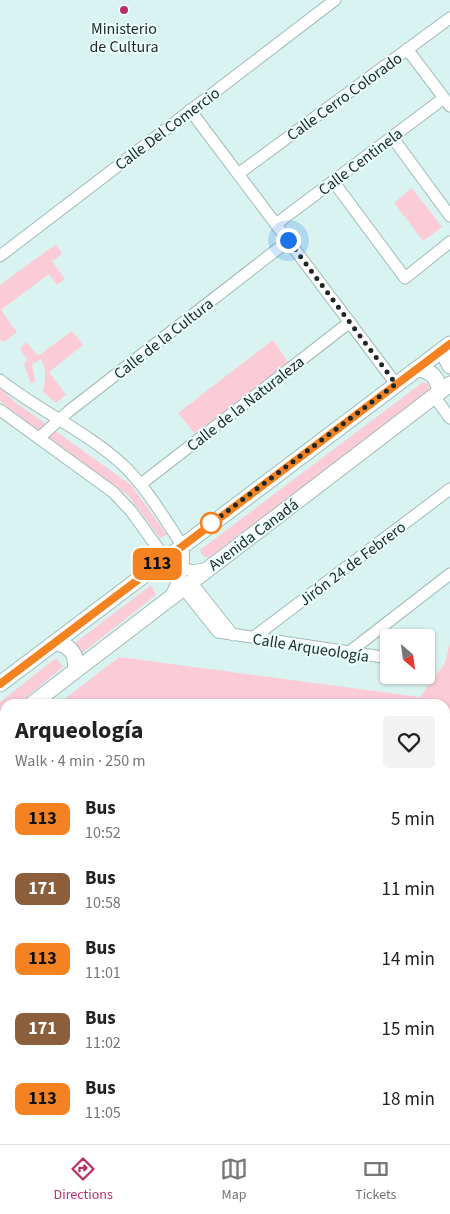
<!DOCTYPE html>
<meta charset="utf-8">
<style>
:root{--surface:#fff;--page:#f2f2f2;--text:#222;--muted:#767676;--line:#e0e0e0;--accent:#ba2f66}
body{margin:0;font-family:"Source Sans 3",sans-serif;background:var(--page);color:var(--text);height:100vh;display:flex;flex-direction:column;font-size:19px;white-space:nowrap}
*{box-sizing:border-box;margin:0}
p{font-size:16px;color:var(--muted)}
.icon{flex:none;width:28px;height:28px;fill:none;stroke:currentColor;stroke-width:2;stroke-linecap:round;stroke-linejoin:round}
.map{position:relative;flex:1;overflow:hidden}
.side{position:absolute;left:0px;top:699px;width:450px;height:446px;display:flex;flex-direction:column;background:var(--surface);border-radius:15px 15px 0 0;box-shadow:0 1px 4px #0004}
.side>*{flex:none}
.badge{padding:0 10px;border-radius:8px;font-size:18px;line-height:32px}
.needle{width:32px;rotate:151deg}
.controls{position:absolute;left:380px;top:629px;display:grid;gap:10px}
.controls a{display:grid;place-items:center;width:55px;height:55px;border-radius:5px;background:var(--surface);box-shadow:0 1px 4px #0004;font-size:25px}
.you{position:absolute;width:25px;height:25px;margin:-12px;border:4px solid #fff;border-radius:50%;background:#1a73e8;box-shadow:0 0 0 8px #1a73e833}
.map>.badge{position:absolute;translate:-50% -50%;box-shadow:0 0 0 2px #fff}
.round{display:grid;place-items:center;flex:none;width:52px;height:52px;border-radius:5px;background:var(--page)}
.head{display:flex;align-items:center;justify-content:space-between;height:85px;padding:0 15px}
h1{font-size:24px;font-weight:700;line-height:38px}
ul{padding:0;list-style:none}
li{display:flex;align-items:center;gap:15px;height:70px;padding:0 15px}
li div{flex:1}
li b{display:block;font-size:19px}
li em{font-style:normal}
li .badge{min-width:55px;font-weight:700;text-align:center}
.menu{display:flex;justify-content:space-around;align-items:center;height:70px;border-top:1px solid var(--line);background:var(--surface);font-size:14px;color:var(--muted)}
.menu a{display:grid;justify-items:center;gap:2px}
.menu .selected{color:var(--accent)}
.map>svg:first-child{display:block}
</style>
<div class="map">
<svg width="450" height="1144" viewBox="0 0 450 1144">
<rect width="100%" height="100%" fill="#d8f3f0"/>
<!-- green -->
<path fill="#fbccd8" d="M412,188L442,227L423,241L394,203Z
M56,244L62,254L52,261L65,279L57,285L49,274L1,310L17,332L4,342L0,340V285Z
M72,331L83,345L49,372L66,395L56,403L43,392C45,380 47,370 41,359L32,364L35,382L30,383L24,363L28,360L20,349L26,342L38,356Z
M273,340L289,363L195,434L178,413Z
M423,382L429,384V391L208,558L202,555L200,550Z
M0,388L15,402L131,485L167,535L160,538L128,495L49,440L0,401Z
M151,585L156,595L82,653L75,643Z
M450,643V1125L445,1131V704H58L119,657L420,697L445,663Z
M56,658L63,667L18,704H5V714L0,718V702Z
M5,745V1140H438L434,1144H0V749Z"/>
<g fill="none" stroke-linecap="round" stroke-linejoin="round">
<defs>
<path id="minor" d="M407,49L450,106
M190,110L396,384
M392,137L450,216
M238,174L450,18
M333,181L405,278L450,242
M276,224L444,98
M0,256L335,0
M0,380C39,411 86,431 123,465C147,488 164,518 182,545C187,564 180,578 171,595
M434,396L450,418
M0,410L113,492L131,511L165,558L174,566L193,571L208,568
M39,438L69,411L288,241
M141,484L350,322
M191,582L233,635
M183,588L218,632L389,658
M254,637L450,489
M348,653L450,574"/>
<path id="major" d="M449,345L446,358L450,366
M417,369C431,370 439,378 439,392
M54,643C70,644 78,655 75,670
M0,684L450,344
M32,704L450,384
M0,728L5,724"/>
</defs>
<!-- minor casing -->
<use href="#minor" stroke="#a1bbb8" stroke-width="13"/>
<!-- major casing -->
<use href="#major" stroke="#a1bbb8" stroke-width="17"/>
<!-- minor -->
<use href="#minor" stroke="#fff" stroke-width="11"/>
<!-- major -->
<use href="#major" stroke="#fff" stroke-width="15"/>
</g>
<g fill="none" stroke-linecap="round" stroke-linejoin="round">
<defs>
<path id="line" d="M0,684L450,344"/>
</defs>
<!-- line casing -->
<use href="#line" stroke="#fff" stroke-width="11"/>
<!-- line -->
<use href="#line" stroke="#f58220" stroke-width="8"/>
<!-- walk -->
<path stroke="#1e2827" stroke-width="5" stroke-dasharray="0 9" d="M211,523L209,525L396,384L288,240"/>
</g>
<!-- markers -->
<circle fill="#ba2f66" stroke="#eafffd" stroke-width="2" cx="124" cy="10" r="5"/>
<circle fill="#fff" stroke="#f58220" stroke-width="2.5" cx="211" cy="523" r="10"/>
<g text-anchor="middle" stroke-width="4" stroke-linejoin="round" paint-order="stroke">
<!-- poi labels -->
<g font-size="16" fill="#1e2827" stroke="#eafffd">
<text x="124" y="34">Ministerio<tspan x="124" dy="18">de Cultura</tspan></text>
</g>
<!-- street labels -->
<g font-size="16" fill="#1e2827" stroke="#eafffd">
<text transform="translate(344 96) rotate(-36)" y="6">Calle Cerro Colorado</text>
<text transform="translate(167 128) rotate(-37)" y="6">Calle Del Comercio</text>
<text transform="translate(360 161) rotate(-37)" y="6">Calle Centinela</text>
<text transform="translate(163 338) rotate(-38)" y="6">Calle de la Cultura</text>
<text transform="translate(245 403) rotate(-38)" y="6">Calle de la Naturaleza</text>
<text transform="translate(253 534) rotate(-37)" y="6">Avenida Canadá</text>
<text transform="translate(352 563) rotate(-37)" y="6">Jirón 24 de Febrero</text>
<text transform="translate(311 647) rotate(9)" y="6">Calle Arqueología</text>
</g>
</g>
</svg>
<div class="controls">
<a><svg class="needle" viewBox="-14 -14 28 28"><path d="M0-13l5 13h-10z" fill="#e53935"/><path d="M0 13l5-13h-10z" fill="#767676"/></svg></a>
</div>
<div class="you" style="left:288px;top:240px"></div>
<b class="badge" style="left:157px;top:564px;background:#f58220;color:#111">113</b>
<section class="side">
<div class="head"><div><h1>Arqueología</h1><p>Walk · 4 min · 250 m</p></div><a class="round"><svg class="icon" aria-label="heart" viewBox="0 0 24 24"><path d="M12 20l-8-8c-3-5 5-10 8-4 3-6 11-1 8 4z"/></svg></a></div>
<ul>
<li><span class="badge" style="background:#f58220;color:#111">113</span><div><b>Bus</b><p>10:52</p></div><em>5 min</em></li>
<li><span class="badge" style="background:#8b5e3c;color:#fff">171</span><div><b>Bus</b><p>10:58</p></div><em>11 min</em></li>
<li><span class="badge" style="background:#f58220;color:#111">113</span><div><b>Bus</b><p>11:01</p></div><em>14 min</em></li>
<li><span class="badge" style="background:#8b5e3c;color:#fff">171</span><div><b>Bus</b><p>11:02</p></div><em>15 min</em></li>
<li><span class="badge" style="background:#f58220;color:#111">113</span><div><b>Bus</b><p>11:05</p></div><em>18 min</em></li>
</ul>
</section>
</div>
<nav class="menu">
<a class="selected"><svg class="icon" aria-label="directions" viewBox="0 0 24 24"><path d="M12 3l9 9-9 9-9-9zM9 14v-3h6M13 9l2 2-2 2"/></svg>Directions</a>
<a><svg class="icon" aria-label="map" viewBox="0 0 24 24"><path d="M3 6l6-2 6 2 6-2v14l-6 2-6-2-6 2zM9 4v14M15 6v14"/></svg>Map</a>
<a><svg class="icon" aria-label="tickets" viewBox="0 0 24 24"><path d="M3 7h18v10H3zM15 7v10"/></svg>Tickets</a>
</nav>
